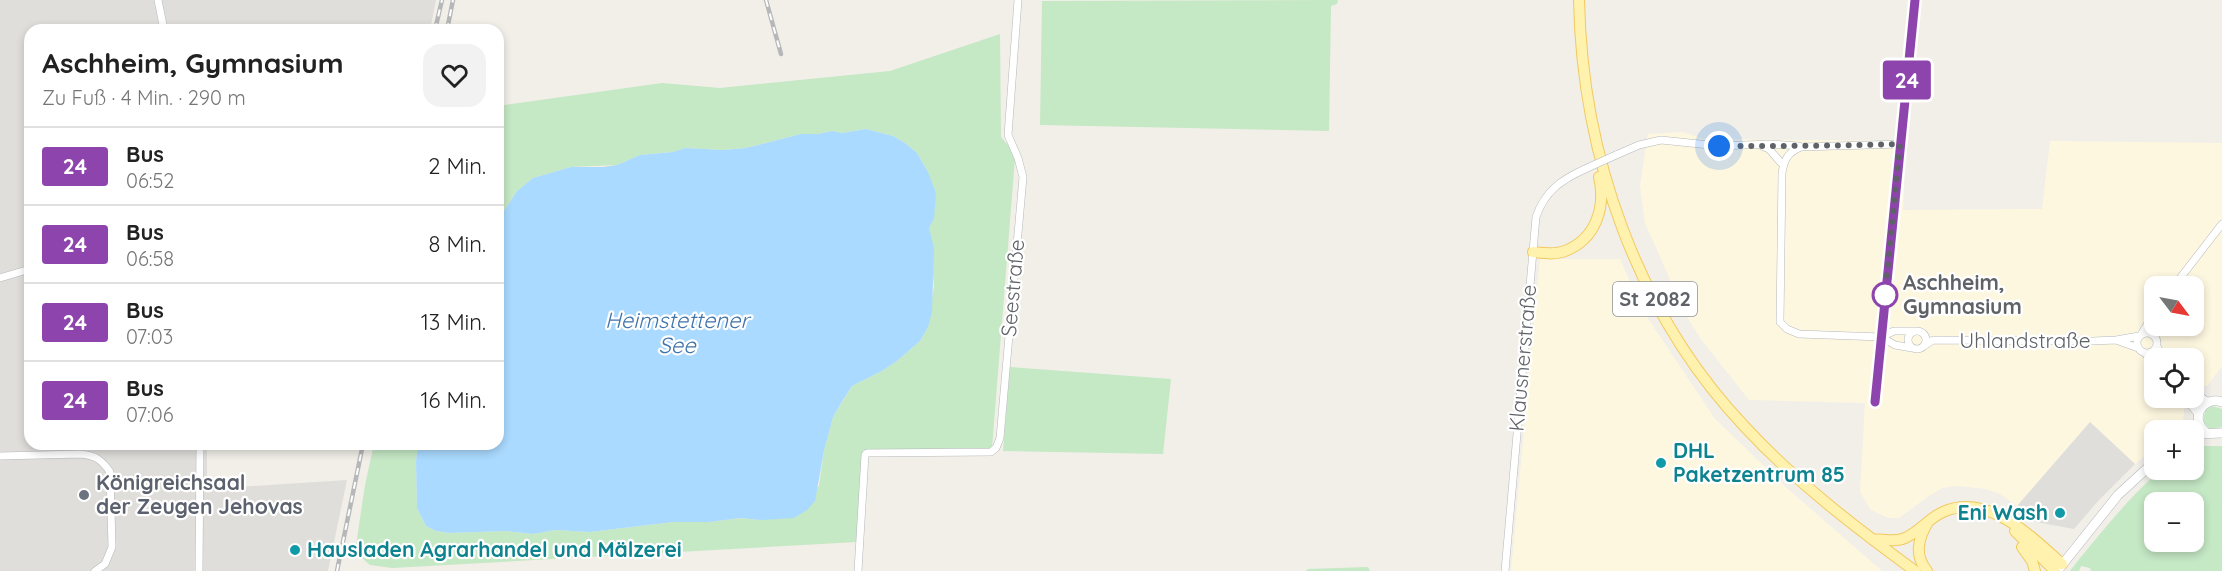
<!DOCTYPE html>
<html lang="de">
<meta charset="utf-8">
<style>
:root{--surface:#fff;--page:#f2f2f2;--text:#222;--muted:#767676;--line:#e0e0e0}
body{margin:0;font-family:Quicksand,sans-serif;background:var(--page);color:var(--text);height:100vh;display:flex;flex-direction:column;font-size:22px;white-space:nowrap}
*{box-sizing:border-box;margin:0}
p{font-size:20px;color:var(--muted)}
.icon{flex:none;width:33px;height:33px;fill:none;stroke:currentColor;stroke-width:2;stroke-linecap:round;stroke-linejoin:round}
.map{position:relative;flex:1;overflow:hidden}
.panel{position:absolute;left:24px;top:24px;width:480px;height:426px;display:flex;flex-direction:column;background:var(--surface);border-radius:18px;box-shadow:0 3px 9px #0003}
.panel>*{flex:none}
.badge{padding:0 12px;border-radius:4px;font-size:21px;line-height:39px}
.needle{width:39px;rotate:122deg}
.fabs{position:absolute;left:2144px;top:276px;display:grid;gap:12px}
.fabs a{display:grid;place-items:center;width:60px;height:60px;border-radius:12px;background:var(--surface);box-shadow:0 3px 9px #0003;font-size:30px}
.you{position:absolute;width:30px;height:30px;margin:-15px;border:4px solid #fff;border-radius:50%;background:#1a73e8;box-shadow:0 0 0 9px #1a73e833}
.map>.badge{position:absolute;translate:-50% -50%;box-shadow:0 0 0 3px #fff}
.round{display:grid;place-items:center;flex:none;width:63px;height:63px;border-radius:18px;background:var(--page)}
.headline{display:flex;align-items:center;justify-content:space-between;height:102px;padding:0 18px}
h1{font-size:28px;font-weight:700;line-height:45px}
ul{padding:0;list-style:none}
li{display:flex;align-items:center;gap:18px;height:78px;padding:0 18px;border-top:2px solid var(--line)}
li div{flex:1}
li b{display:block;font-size:22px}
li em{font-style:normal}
li .badge{min-width:66px;font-weight:700;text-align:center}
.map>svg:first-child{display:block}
</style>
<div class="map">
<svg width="2222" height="571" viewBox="0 0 2222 571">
<rect width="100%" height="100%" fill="#f1efe8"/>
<!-- commercial -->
<path fill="#fef7e0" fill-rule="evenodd" d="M1682,132L1705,139L1906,141L1903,210L2042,209L2050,141L2222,143V366L2207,386H2199L2193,393V358H2154V398H2188L2185,402L2183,422L2174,430H2154V448L2135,464L2090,422L2017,506L2000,494L1986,489L1958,486L1942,488L1926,498L1899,518H1888L1871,510L1860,492L1865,403L1749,400L1700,338L1685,313L1645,223L1640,186L1648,134ZM2154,286H2193V326H2154Z
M1540,259H1620L1643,311L1715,419L1789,490L1882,571H1511Z"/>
<!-- industrial -->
<path fill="#e0deda" d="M0,0H436L430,30H30V444H207V489L347,480L328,571H0Z
M2090,422L2135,464L2099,500L2074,529L2031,521L2017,513V506Z"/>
<!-- green -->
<path fill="#c5e8c5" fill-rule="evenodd" d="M1338,0L1337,4L1331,6L1329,131L1040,125L1042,1Z
M1000,34L1001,137L1012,150L1015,158L992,448L863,450L857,542L392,568L370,565L355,552L365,485L374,444H418L416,461L417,508L426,526L436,531L450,533L505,531L533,534L555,530L590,532L673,522H709L741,518L760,520L819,486L824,451L833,417L852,386L882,371L897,361L920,341L928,327L934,286L929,228L934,219L928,172L917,153L905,143L893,136L866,129L842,133L832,131L818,134H801L746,148L723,150L685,148L673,152L640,155L617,165L571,167L533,178L517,191L498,220V106L662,83L720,88L890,71Z
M1010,367L1171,379L1163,454L1003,451Z
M2212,406L2222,409V427L2210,429L2203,422L2205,411Z
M2198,446H2222V571H2091L2090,568L2081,566L2079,571H2070C2085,552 2146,475 2165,470C2173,467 2185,470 2193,470V449ZM2154,502H2193V542H2154Z
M1368,567L1370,571H1306L1308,569Z"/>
<!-- water -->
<path fill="#aadaff" d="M866,129L893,136L905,143L917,153L928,172L936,193L934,219L929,228L934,248L932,312L928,327L920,341L897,361L882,371L852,386L843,400L833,417L824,451L815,501L807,510L794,518L760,520L741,518L709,522H673L590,532L555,530L533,534L505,531L450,533L436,531L426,526L417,508L416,461L418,444H498V220L517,191L533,178L571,167H603L617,165L640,155L673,152L685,148L723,150L746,148L801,134H818L832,131L842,133Z"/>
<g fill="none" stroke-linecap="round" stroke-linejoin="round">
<defs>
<path id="street" d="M158,0L164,30
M1901,144L1801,147C1788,152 1784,160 1782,173L1780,322L1787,329L1799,334L1881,337L1894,331H1915
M1762,146L1769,149L1783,165
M1616,155L1639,145L1661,140L1719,146L1771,144L1799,146
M0,278L30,269
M2174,286L2222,224
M1908 340a9 9 0 1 1 18 0a9 9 0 1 1-18 0Z
M2137 343a10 10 0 1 1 20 0a10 10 0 1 1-20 0Z
M2142,333L2154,313
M1881,337L1895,345L1912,348
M2155,337L2157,326
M2116,340L2138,348
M1924,346L1933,340L2093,341L2116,340L2139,336
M2157,346L2163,358
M2145,353L2154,365
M2193,391L2208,402
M2185,398L2198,414
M1875,402L1915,0
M0,456L80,454C95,455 102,460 110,472L112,547L105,564L95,571
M199,571L200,444
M858,571L865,455L867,453L991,452L996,448L1000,438L1023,177L1018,158L1008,135L1018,0
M1505,571L1536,217C1545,191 1561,180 1585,169"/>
<path id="secondary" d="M2189,430L2198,422
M2208,434C2189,422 2200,395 2222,402
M2193,437L2199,434L2222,433
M2058,570L2118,495L2154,462"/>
<path id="primary" d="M1579,0C1582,155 1637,313 1745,427C1796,482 1855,527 1915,571
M1533,252C1543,253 1555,255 1565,251C1596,239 1606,207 1599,177
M2015,531L2055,571
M1873,540C1884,538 1894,543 1905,538C1919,532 1929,518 1943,512C1987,492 2031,536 2062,564
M2022,547L2032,561L2035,571
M1927,571C1914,555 1918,539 1928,522"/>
</defs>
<!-- street casing -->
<use href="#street" stroke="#b5b8bc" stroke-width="8"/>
<!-- secondary casing -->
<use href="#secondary" stroke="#b6babf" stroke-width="10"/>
<!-- primary casing -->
<use href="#primary" stroke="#f2c960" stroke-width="12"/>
<!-- street -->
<use href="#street" stroke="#fff" stroke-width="7"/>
<!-- secondary -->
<use href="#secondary" stroke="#fff" stroke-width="9"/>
<!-- primary -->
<use href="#primary" stroke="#fff2af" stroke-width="10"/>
<defs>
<path id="rail" d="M766,0L781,54
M435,30L442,0
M447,30L453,0
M337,571L363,444"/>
</defs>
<!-- rail casing -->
<use href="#rail" stroke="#b6b7b8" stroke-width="4.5"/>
<!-- rail -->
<use href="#rail" stroke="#fff" stroke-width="2" stroke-dasharray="7" stroke-linecap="butt"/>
<defs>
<path id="street-bridge" d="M1585,169L1616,155"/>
</defs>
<!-- street-bridge casing -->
<use href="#street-bridge" stroke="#b5b8bc" stroke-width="8" stroke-linecap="butt"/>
<!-- street-bridge -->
<use href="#street-bridge" stroke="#fff" stroke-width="7"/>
</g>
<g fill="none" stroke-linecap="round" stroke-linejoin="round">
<defs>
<path id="line" d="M1875,402L1915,0"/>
</defs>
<!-- line casing -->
<use href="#line" stroke="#fff" stroke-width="14"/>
<!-- line -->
<use href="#line" stroke="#8e44ad" stroke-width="9"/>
<!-- walk -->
<path stroke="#5f6368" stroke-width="6" stroke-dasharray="0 10.8" d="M1719,146C1779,146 1840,146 1900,144L1885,295"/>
</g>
<!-- markers -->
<circle fill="#fff" stroke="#8e44ad" stroke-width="3" cx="1885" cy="295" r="12"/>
<g fill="#0f9aa8" stroke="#fff" stroke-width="2">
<circle cx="1661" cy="463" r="6"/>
<circle cx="2060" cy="513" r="6"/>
<circle cx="295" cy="550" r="6"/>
</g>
<circle fill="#6b7280" stroke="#fff" stroke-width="2" cx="84" cy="495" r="6"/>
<g text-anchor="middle" stroke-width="4.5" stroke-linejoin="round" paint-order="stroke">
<!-- shield labels -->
<rect fill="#fff" stroke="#8f9295" stroke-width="1.5" x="1613" y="282" width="84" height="34" rx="4.5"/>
<g font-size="20" font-weight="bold" fill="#5f6368">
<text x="1655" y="306">St 2082</text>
</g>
<!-- stop labels -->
<g font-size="21" font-weight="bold" fill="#5f6368" stroke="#fff" text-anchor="start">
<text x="1903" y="290">Aschheim,<tspan x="1903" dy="24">Gymnasium</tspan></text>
</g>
<!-- street labels -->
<g font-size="21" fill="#5f6368" stroke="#fff">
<text transform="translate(1013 288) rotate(-85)" y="7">Seestraße</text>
<text x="2025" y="348">Uhlandstraße</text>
<text transform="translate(1523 358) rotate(-85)" y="7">Klausnerstraße</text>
</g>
<!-- culture labels -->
<g font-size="21" font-weight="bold" fill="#0d838f" stroke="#fff" text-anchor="start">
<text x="1673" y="458">DHL<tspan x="1673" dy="24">Paketzentrum 85</tspan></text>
<text x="2048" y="520" text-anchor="end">Eni Wash</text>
<text x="307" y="557">Hausladen Agrarhandel und Mälzerei</text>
</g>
<!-- worship labels -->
<g font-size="21" font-weight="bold" fill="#5b616d" stroke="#fff" text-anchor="start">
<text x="96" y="490">Königreichsaal<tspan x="96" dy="24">der Zeugen Jehovas</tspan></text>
</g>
<!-- water labels -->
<g font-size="22" font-style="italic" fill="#4174aa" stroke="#fff">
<text x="677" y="328">Heimstettener<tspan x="677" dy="25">See</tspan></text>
</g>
</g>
</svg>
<div class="fabs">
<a><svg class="needle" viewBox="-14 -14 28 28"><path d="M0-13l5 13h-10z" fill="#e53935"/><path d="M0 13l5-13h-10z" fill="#767676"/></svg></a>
<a><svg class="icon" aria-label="locate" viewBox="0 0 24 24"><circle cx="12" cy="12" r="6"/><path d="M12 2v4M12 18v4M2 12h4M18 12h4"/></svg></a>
<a>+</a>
<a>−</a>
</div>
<div class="you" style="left:1719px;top:146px"></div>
<b class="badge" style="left:1907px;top:80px;background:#8e44ad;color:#fff">24</b>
<section class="panel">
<div class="headline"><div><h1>Aschheim, Gymnasium</h1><p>Zu Fuß · 4 Min. · 290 m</p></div><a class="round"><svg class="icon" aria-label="heart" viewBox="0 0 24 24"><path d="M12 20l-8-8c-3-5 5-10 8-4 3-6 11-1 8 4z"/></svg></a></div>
<ul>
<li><span class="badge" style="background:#8e44ad;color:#fff">24</span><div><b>Bus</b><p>06:52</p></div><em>2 Min.</em></li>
<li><span class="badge" style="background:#8e44ad;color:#fff">24</span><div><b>Bus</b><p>06:58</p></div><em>8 Min.</em></li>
<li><span class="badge" style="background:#8e44ad;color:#fff">24</span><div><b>Bus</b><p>07:03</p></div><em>13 Min.</em></li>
<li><span class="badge" style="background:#8e44ad;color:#fff">24</span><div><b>Bus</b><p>07:06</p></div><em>16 Min.</em></li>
</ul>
</section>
</div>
